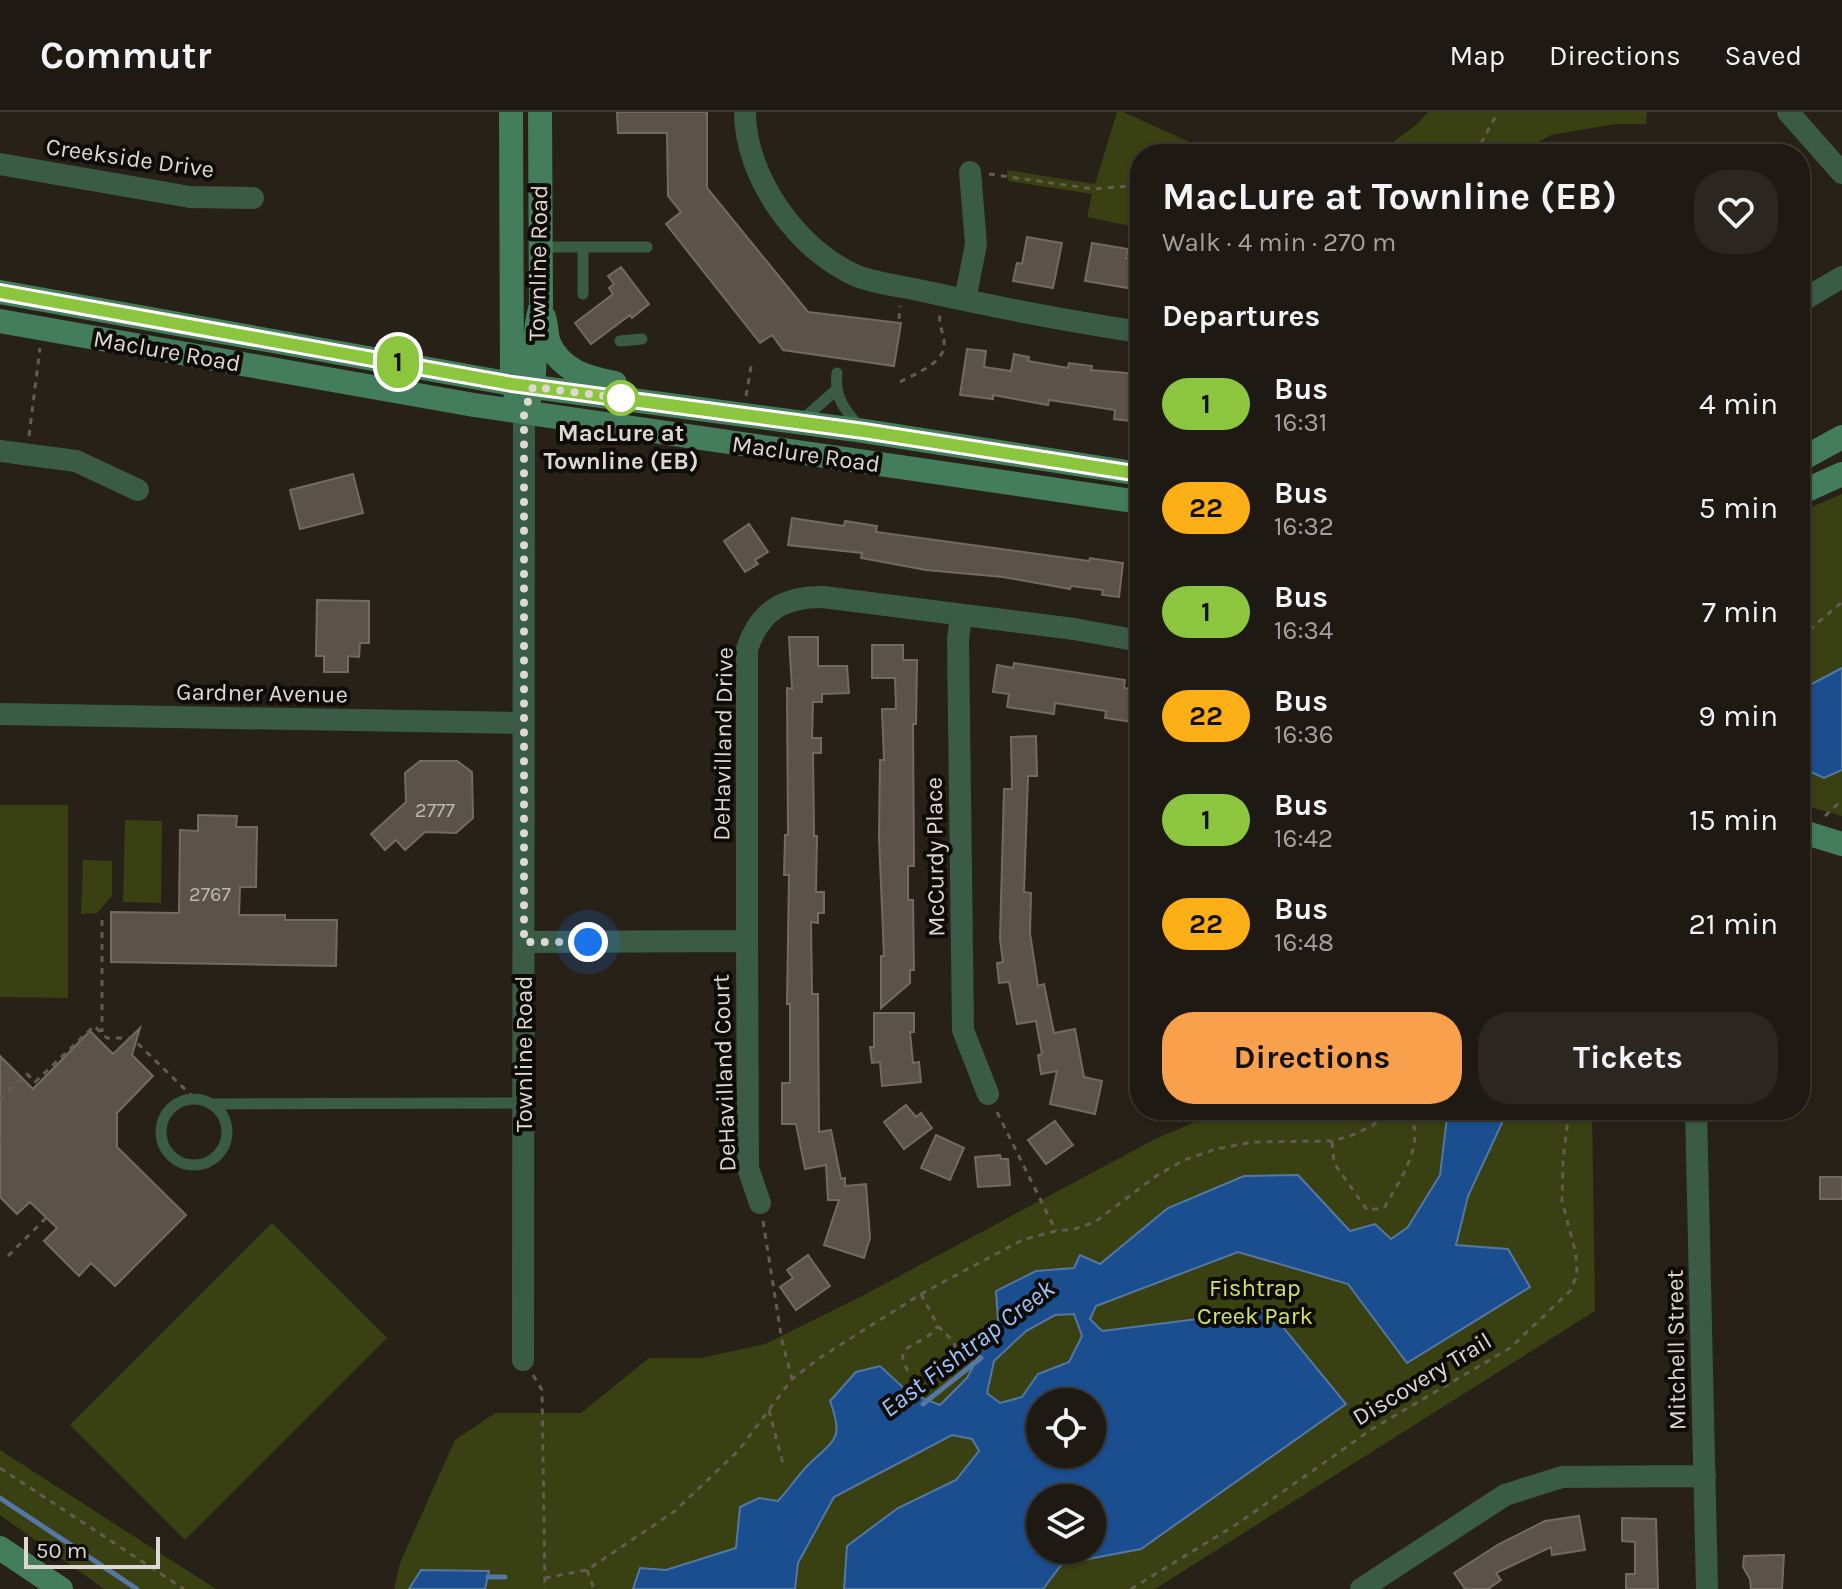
<!DOCTYPE html>
<meta charset="utf-8">
<style>
:root{--surface:#1e1912;--page:#2b2620;--text:#f1f3f6;--muted:#a1a09f;--line:#3c3832;--accent:#f9a04c}
body{margin:0;font-family:Karla,sans-serif;background:var(--page);color:var(--text);height:100vh;display:flex;flex-direction:column;font-size:30px;white-space:nowrap}
*{box-sizing:border-box;margin:0}
p{font-size:26px;color:var(--muted)}
.icon{flex:none;width:44px;height:44px;fill:none;stroke:currentColor;stroke-width:2;stroke-linecap:round;stroke-linejoin:round}
.map{position:relative;flex:1;overflow:hidden}
.details{position:absolute;left:1130px;top:32px;width:680px;height:976px;display:flex;flex-direction:column;background:var(--surface);border-radius:32px;box-shadow:0 2px 6px #0004,0 0 0 2px var(--line)}
.details>*{flex:none}
.badge{padding:0 16px;border-radius:26px;font-size:28px;line-height:52px}
.buttons{position:absolute;left:1026px;top:1276px;display:grid;gap:16px}
.buttons a{display:grid;place-items:center;width:80px;height:80px;border-radius:50%;background:var(--surface);box-shadow:0 2px 6px #0004,0 0 0 2px var(--line);font-size:40px}
.scale{position:absolute;left:24px;bottom:20px;width:136px;box-sizing:border-box;padding-left:8px;border:4px solid #ddd8d3;border-top:0;font-size:22px;line-height:28px;white-space:nowrap;color:#ddd8d3;-webkit-text-stroke:6px #0e0b08;paint-order:stroke}
.you{position:absolute;width:40px;height:40px;margin:-20px;border:6px solid #fff;border-radius:50%;background:#1a73e8;box-shadow:0 0 0 12px #1a73e833}
.map>.badge{position:absolute;translate:-50% -50%;box-shadow:0 0 0 4px #fff}
h2{padding:0 32px;font-size:30px;line-height:72px}
.round{display:grid;place-items:center;flex:none;width:84px;height:84px;border-radius:32px;background:var(--page)}
.headline{display:flex;align-items:center;justify-content:space-between;height:136px;padding:0 32px}
h1{font-size:38px;font-weight:700;line-height:60px}
.action{display:flex;gap:16px;margin-top:auto;padding:16px 32px}
.action a{flex:1;height:92px;border-radius:32px;background:var(--accent);color:#111;font-size:32px;font-weight:700;line-height:92px;text-align:center}
.action a+a{background:var(--page);color:var(--text)}
ul{padding:0;list-style:none}
li{display:flex;align-items:center;gap:24px;height:104px;padding:0 32px}
li div{flex:1}
li b{display:block;font-size:30px}
li em{font-style:normal}
li .badge{min-width:88px;font-weight:700;text-align:center}
header{display:flex;align-items:center;gap:48px;box-sizing:border-box;height:112px;padding:0 40px;background:var(--surface);border-bottom:2px solid var(--line)}
header strong{font-size:38px}
nav{display:flex;gap:44px;margin-inline-start:auto;font-size:28px}
.map>svg:first-child{display:block}
</style>
<header>
<strong>Commutr</strong>
<nav><a>Map</a><a>Directions</a><a>Saved</a></nav>
</header>
<div class="map">
<svg width="1842" height="1477" viewBox="0 0 1842 1477">
<rect width="100%" height="100%" fill="#282118"/>
<!-- green -->
<path fill="#394011" fill-rule="evenodd" d="M1117,0H1123L1216,42H1140V116L1087,105L1092,82L1008,69L1007,58L1095,72Z
M1428,0H1647L1646,12H1616L1551,23L1517,42H1377L1416,13Z
M1842,382V704L1800,692V400Z
M0,693H68V886L0,885Z
M125,708L162,709L161,791L123,790Z
M83,748L112,749V784L97,801L81,802Z
M1224,998H1592L1595,1199L1155,1477H394L400,1451L455,1328L495,1301H581L649,1246H701L765,1232L862,1184L1157,1026ZM1040,1290H1092V1342H1040ZM1040,1386H1092V1438H1040Z
M272,1111L387,1226L185,1428L70,1313Z
M0,1338L216,1477H104L0,1403Z"/>
<!-- water -->
<path fill="#1b4e8f" stroke="#5577a3" stroke-width="2" fill-rule="evenodd" d="M1842,556V658L1824,666L1800,655V578Z
M1448,998H1508L1468,1084L1456,1133L1508,1137L1530,1175L1407,1251L1348,1172L1238,1140L1096,1194L1090,1207L1102,1219L1269,1198L1346,1292L1141,1437L1062,1452L1043,1477H844L847,1434L898,1396L956,1368L979,1339L972,1327L952,1323L834,1385L798,1451L795,1477H633L640,1456L666,1458L736,1436L740,1395L759,1386L778,1389C788,1378 797,1365 807,1354C833,1328 845,1329 830,1289L856,1260L880,1254L909,1281L940,1293L967,1266L998,1208L996,1179L1036,1159L1074,1156L1080,1143L1100,1152L1168,1096L1244,1064L1298,1063L1350,1119L1375,1112L1391,1127L1408,1115L1440,1063ZM1074,1202L1082,1224L1069,1250L1038,1262L1022,1285L1000,1291L987,1281L994,1249L1026,1219L1055,1203ZM1092,1290V1342H1040V1290ZM1092,1386V1438H1040V1386Z
M421,1458L489,1459L485,1477H409Z"/>
<g fill="none" stroke-linecap="round" stroke-linejoin="round">
<!-- stream -->
<path stroke="#5577a3" stroke-width="5" d="M923,1292L981,1246
M0,1386L137,1477
M488,1465H505"/>
</g>
<!-- building -->
<path fill="#5b524a" stroke="#736a61" stroke-width="2" d="M617,0H707V76L808,200L901,211L894,254L783,238L772,223L760,231L666,112L681,100L668,84L667,21H618Z
M1027,125L1062,131L1053,176L1013,169L1017,151L1022,152Z
M1092,131L1128,137L1126,146L1140,148V178L1085,169Z
M621,155L649,192L632,206L630,203L591,232L575,211L613,182L609,176L614,172L608,164Z
M967,237L986,239L984,255L1011,259L1014,242L1029,245L1028,249L1068,256L1069,251L1092,254L1091,258L1138,262L1140,310L1114,307L1115,298L1049,288L1048,293L993,283V287L960,283Z
M353,362L363,401L300,417L290,378Z
M792,406L844,414L845,409L877,414L876,420L1089,449L1090,446L1123,451L1119,485L1102,483L1103,478L1071,474L1070,477L1003,465L926,458L861,446L862,441L788,433Z
M749,412L768,440L755,448L758,452L745,460L724,429Z
M317,488L369,489V531H360L359,545L348,544V560H324V544H316Z
M789,525H818V554H847L849,581L822,582V590H813L812,626H821V641H813L814,724H817L816,780H824V801H818V811L811,810L812,882H818L819,1020L831,1018L841,1067L845,1066V1074L866,1072L870,1126L864,1146L824,1133L839,1088H828L826,1053L805,1057L796,1012H782V971H790V892H787L789,763H784L785,723H788L787,576L792,577Z
M872,533H903V548H917L916,612H913L914,754H908V788H913L914,858H910V871L881,896V844H884L879,726L880,648H884L882,597H896L895,566H872Z
M1014,551L1125,568L1124,576L1140,578V611L1105,606L1106,599L1055,591L1054,602L1007,595L1009,582L993,580L997,553L1013,556Z
M1036,624L1037,664H1028L1024,780L1031,781L1030,821L1038,874L1044,872L1054,921L1075,917L1084,965L1102,969L1095,1002L1050,992L1057,959L1041,962L1038,943L1042,942L1036,909L1017,912L1009,870L999,871L997,851L1003,850L1000,827L1004,677H1012L1011,625Z
M420,649H457L472,660L473,706L456,721L425,720L405,738L396,728L385,738L371,722L406,690L405,661Z
M198,703L237,704L236,715H257L256,775H240L239,803H285V808H337L336,854L111,850V800L179,801L180,718L198,719Z
M874,901H914V920H910L913,951L919,950L921,970L882,974L880,950L872,951L870,935H874Z
M140,916L132,943L153,964L117,1001V1035L186,1103L115,1174L91,1151L79,1164L44,1129L57,1116L30,1090L17,1102L0,1085V944L33,977L90,919L113,942Z
M906,993L916,1005L921,1001L932,1016L904,1037L884,1010Z
M1055,1009L1073,1033L1046,1052L1028,1028Z
M936,1023L964,1036L950,1068L921,1056Z
M1000,1043L1001,1047H1008L1010,1073L978,1075L975,1045Z
M1820,1065H1842V1087H1820Z
M808,1143L830,1174L796,1198L780,1175L793,1166L787,1158Z
M1579,1404L1585,1438L1552,1443L1551,1435L1496,1461L1501,1468L1488,1477H1465L1454,1461L1499,1432L1545,1409Z
M1622,1406L1656,1407L1658,1477H1626V1462H1635V1430L1622,1429Z
M1784,1443L1782,1477H1751L1750,1467L1743,1455L1744,1444Z"/>
<g fill="none" stroke-linecap="round" stroke-linejoin="round">
<!-- path -->
<path stroke="#625c54" stroke-width="3" stroke-dasharray="6 6" stroke-linecap="butt" d="M1475,42L1498,0
M989,62L1093,77L1140,73
M899,207L900,194
M900,270C914,262 943,252 944,234C945,222 938,214 940,202
M746,284L752,249
M29,324L40,236
M1800,526L1842,490
M1825,704L1842,688
M102,808V920
M0,987L27,962L35,970L94,914L107,926H132L195,987
M997,1000L1056,1119
M0,1030L1,1031
M1332,1030L1334,1051L1367,1098L1384,1096C1399,1069 1430,1027 1406,998
M763,1109L782,1229L792,1267
M8,1144L46,1106
M921,1182L938,1214L954,1230L957,1243
M908,1259C893,1235 913,1235 928,1224C932,1221 935,1217 938,1214
M533,1263L542,1278L545,1477
M769,1298L783,1352
M0,1356L184,1477
M587,1458L594,1477
M545,1466L587,1458L675,1399L739,1338L792,1267L821,1245L921,1182L1022,1128L1056,1119L1075,1117L1095,1110L1156,1064L1184,1048L1216,1037L1253,1030L1332,1029L1350,1024L1372,1014L1390,998
M1131,1477L1237,1412L1372,1317L1510,1236L1570,1179L1577,1163L1576,1142L1562,1089L1563,1049L1569,998"/>
<!-- lane -->
<path stroke="#3a5c47" stroke-width="11" d="M541,135H647
M583,135V182
M620,229L642,227
M837,261C834,285 845,299 861,316
M803,307L835,279
M161 1020a33 33 0 1 1 66 0a33 33 0 1 1-66 0Z
M211,992L523,991"/>
<!-- street -->
<path stroke="#3a5c47" stroke-width="22" d="M745,0C745,65 798,139 857,164C877,172 902,174 923,179C995,195 1067,209 1140,220
M1788,0L1842,61
M0,52L190,85L253,86
M965,188L976,132L970,60
M1800,190L1842,165
M0,339L76,349L138,378
M961,503L958,528L963,918L988,982
M0,602L524,611
M747,829L748,1056L760,1091
M524,830L747,829V537C760,498 784,485 823,485L1074,517L1140,529
M1696,998L1707,1477
M523,1248L524,301
M1361,1477L1505,1383L1562,1365L1705,1364"/>
<!-- secondary -->
<path stroke="#447d5b" stroke-width="24" d="M511,0L512,272L517,285
M0,180L512,272L864,319L1140,362
M544,205C547,214 546,223 549,231C561,259 589,266 615,271
M0,209L474,293L1140,390
M529,287C539,257 531,225 541,194L540,0
M1800,348L1842,325
M1800,381L1842,362
M1800,719L1842,732
M0,1436L61,1477"/>
</g>
<g fill="none" stroke-linecap="round" stroke-linejoin="round">
<defs>
<path id="line" d="M0,180L512,272L864,319L1140,362"/>
</defs>
<!-- line casing -->
<use href="#line" stroke="#fff" stroke-width="18"/>
<!-- line -->
<use href="#line" stroke="#8cc63f" stroke-width="12"/>
<!-- walk -->
<path stroke="#ddd8d3" stroke-width="8" stroke-dasharray="0 14.4" d="M588,830H524V301L533,275L629,287L621,286"/>
</g>
<!-- markers -->
<circle fill="#fff" stroke="#8cc63f" stroke-width="4" cx="621" cy="286" r="16"/>
<g text-anchor="middle" stroke-width="8" stroke-linejoin="round" paint-order="stroke">
<!-- number labels -->
<g font-size="20" fill="#bcb6b1">
<text x="435" y="705">2777</text>
<text x="210" y="789">2767</text>
</g>
<!-- street labels -->
<g font-size="24" fill="#ddd8d3" stroke="#0e0b08">
<text transform="translate(130 46) rotate(8)" y="8">Creekside Drive</text>
<text transform="translate(538 151) rotate(-89)" y="8">Townline Road</text>
<text transform="translate(167 239) rotate(10)" y="8">Maclure Road</text>
<text transform="translate(806 342) rotate(8)" y="8">Maclure Road</text>
<text transform="translate(262 581) rotate(1)" y="8">Gardner Avenue</text>
<text transform="translate(723 632) rotate(-89)" y="8">DeHavilland Drive</text>
<text transform="translate(935 745) rotate(-91)" y="8">McCurdy Place</text>
<text transform="translate(524 942) rotate(-90)" y="8">Townline Road</text>
<text transform="translate(724 961) rotate(-92)" y="8">DeHavilland Court</text>
<text transform="translate(1676 1238) rotate(-91)" y="8">Mitchell Street</text>
<text transform="translate(1422 1267) rotate(-31)" y="8">Discovery Trail</text>
</g>
<!-- stop labels -->
<g font-size="24" font-weight="bold" fill="#ddd8d3" stroke="#0e0b08">
<text x="621" y="329">MacLure at<tspan x="621" dy="28">Townline (EB)</tspan></text>
</g>
<!-- park labels -->
<g font-size="24" fill="#cde267" stroke="#0e0b08">
<text x="1255" y="1184">Fishtrap<tspan x="1255" dy="28">Creek Park</tspan></text>
</g>
<!-- water labels -->
<g font-size="26" font-style="italic" fill="#9ac3fa" stroke="#0e0b08">
<text transform="translate(967 1236) rotate(-37)" y="9">East Fishtrap Creek</text>
</g>
</g>
</svg>
<div class="buttons">
<a><svg class="icon" aria-label="locate" viewBox="0 0 24 24"><circle cx="12" cy="12" r="6"/><path d="M12 2v4M12 18v4M2 12h4M18 12h4"/></svg></a>
<a><svg class="icon" aria-label="layers" viewBox="0 0 24 24"><path d="M12 4l9 5-9 5-9-5zM3 14l9 5 9-5"/></svg></a>
</div>
<div class="scale">50 m</div>
<div class="you" style="left:588px;top:830px"></div>
<b class="badge" style="left:398px;top:250px;background:#8cc63f;color:#111">1</b>
<section class="details">
<div class="headline"><div><h1>MacLure at Townline (EB)</h1><p>Walk · 4 min · 270 m</p></div><a class="round"><svg class="icon" aria-label="heart" viewBox="0 0 24 24"><path d="M12 20l-8-8c-3-5 5-10 8-4 3-6 11-1 8 4z"/></svg></a></div>
<h2>Departures</h2>
<ul>
<li><span class="badge" style="background:#8cc63f;color:#111">1</span><div><b>Bus</b><p>16:31</p></div><em>4 min</em></li>
<li><span class="badge" style="background:#fcaf17;color:#111">22</span><div><b>Bus</b><p>16:32</p></div><em>5 min</em></li>
<li><span class="badge" style="background:#8cc63f;color:#111">1</span><div><b>Bus</b><p>16:34</p></div><em>7 min</em></li>
<li><span class="badge" style="background:#fcaf17;color:#111">22</span><div><b>Bus</b><p>16:36</p></div><em>9 min</em></li>
<li><span class="badge" style="background:#8cc63f;color:#111">1</span><div><b>Bus</b><p>16:42</p></div><em>15 min</em></li>
<li><span class="badge" style="background:#fcaf17;color:#111">22</span><div><b>Bus</b><p>16:48</p></div><em>21 min</em></li>
</ul>
<div class="action"><a>Directions</a><a>Tickets</a></div>
</section>
</div>
